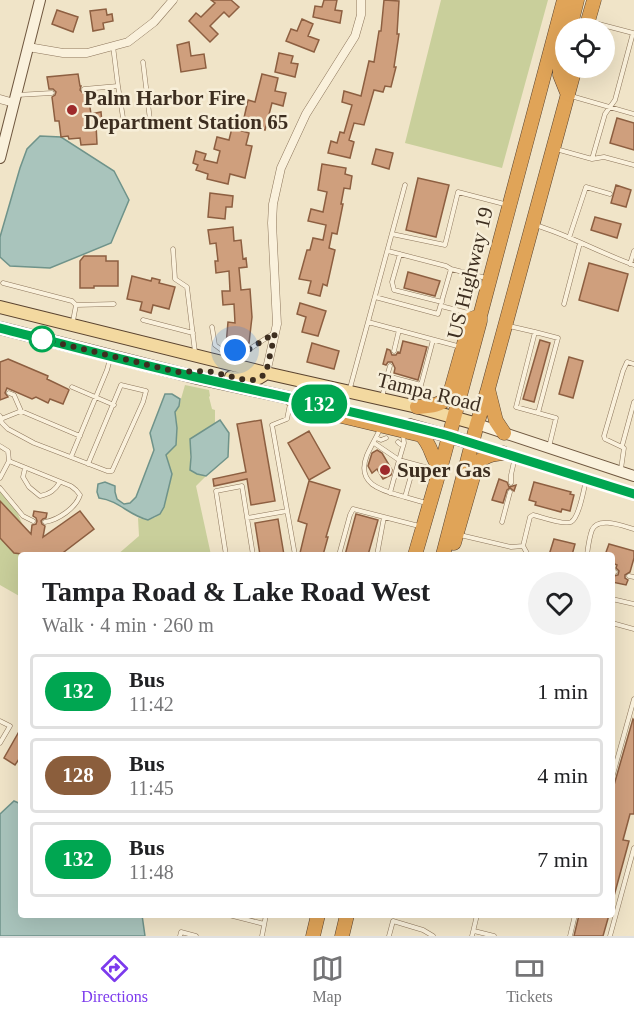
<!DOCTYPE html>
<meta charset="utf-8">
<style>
:root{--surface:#fff;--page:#f2f2f2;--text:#202124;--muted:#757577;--line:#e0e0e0;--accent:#7c3aed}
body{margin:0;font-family:Georgia,serif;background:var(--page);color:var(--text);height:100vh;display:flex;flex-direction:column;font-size:22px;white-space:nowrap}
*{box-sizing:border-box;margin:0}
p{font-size:20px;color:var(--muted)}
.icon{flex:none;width:33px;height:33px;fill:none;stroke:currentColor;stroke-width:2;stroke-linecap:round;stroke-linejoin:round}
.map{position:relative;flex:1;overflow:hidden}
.panel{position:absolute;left:18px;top:552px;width:597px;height:366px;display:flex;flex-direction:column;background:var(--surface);border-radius:6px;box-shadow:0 6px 24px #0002}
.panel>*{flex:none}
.badge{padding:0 12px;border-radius:20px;font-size:21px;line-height:39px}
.buttons{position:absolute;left:555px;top:18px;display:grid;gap:12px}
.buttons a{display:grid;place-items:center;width:60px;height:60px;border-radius:50%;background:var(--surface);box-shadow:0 6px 24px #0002;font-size:30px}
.you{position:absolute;width:30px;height:30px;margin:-15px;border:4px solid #fff;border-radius:50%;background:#1a73e8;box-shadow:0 0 0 9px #1a73e833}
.map>.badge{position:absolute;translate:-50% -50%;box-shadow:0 0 0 3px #fff}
.round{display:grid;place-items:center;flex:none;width:63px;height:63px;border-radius:32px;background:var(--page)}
.head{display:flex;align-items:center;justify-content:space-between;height:102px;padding:0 24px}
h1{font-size:28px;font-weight:800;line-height:45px}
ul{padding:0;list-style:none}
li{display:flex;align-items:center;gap:18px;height:75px;margin:0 12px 9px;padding:0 12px;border:3px solid var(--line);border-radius:6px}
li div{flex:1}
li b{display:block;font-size:22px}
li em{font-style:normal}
li .badge{min-width:66px;font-weight:700;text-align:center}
.tab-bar{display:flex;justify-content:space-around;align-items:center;height:84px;border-top:2px solid var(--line);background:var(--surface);font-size:16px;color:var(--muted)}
.tab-bar a{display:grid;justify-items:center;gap:3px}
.tab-bar .current{color:var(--accent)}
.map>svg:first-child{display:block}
</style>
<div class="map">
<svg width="634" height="936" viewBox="0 0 634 936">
<rect width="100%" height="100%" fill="#f0e4c8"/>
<!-- green -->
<path fill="#c9cf9b" d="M441,0H548L502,168L405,143Z
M185,385L209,390L210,396L209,397L212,409L215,410V423L207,429L190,454V470L197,474L206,476L196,486L211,555H117L139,536L138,518L148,520L156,517L168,463L166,455C180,440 178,432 175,412L179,406Z
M0,487L15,507L32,547L45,555H21V597L0,585Z"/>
<!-- water -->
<path fill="#a9c4bc" stroke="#6f938a" stroke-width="1.5" d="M40,136L61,137L114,171L129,200L111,243L50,268L10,266L0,257V237L20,168L27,149Z
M165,394H172L180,399L179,406L175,412L177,428L176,445L166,455L172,474L164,507L160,514L148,520C128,515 120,501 99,498L97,492L98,484L105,482L115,486V492L117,499L124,504L130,503L136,497L154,450L150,433Z
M220,420L229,433L228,457L206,476L197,474L190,470L191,457L190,439Z
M14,801L21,804V915H142L145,936H0V814Z"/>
<!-- building -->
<path fill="#cf9f7d" stroke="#8d5f41" stroke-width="1.5" d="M211,0H231L239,7L229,17L224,12L210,26L218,34L210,42L189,21L196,13L201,17L215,3Z
M324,0H337L335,10L342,11L340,23L313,17L315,6L322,7Z
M384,0L399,1L397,34H399L394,67H396L391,87L385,86L383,92L374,90L364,125L354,123L349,140L354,142L350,158L328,153L331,141L337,143L340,132L344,133L352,105L342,102L344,91L361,96L369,61L374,62L379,31H381Z
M106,9L107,15L112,14L113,21L103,23L104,29L93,31L90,11Z
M57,10L78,17L73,32L52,24Z
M302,19L313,24L308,36L319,40L314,52L286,41L291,29L297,31Z
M189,42L191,56L204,54L206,68L181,72L177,45Z
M279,53L293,56L291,63L298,64L295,77L275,72Z
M78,74L80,86H81L80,90L82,92L86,93L87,101H89L91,114L101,112L102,123L96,124L97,144L81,145L80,138L69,139L68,136L61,137L59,121H55L52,97L55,95L56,92L53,89H49L47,77Z
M262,74L278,78L275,91L286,93L283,106L272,103L265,130L248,125L249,119L244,118L248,100L255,102Z
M617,118L634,123V150L610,143Z
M232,128L249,133L246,145L252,146L245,178L230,174L228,184L207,179L208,174L196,170L198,165L193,163L196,151L206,154L204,160L217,163L220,151L214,149L217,137L229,140Z
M376,149L393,153L389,169L372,164Z
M322,164L346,168L345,174L352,176L350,189L344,188L341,204H343L337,234L332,233L329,248L335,250L327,286L323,284L320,296L308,293L311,281L299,279L307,250H310L313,238L323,240L326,225L308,221L311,209L323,212L327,192L318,190Z
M418,178L449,185L436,237L406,230Z
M616,185L631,190L626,207L611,203Z
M210,193L233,196L232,207H226L225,219L208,217Z
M595,217L621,224L617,238L591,230Z
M233,227L234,241L241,240L243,259L246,258L247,267L239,268L241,290L250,289L252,317L249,343L244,342L243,346L226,345L228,322L235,323L234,304L223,305L222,291H230L229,271L216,273L215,261H218L216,243L210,244L208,230Z
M84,256H106V261H118V286H94V288H80V261Z
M589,263L628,274L618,311L579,300Z
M408,272L440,281L435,296L404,288Z
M132,276L151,281L152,278L160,280L159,283L175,287L169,309L153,305L151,313L140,310L142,302L127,299Z
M300,303L326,311L318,336L302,332L306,317L297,314Z
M540,340L550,343L534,402L523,399Z
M403,341L427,347L418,380L394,373L395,368L392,362H388L386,365L383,364L387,349L390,350L392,355H396L398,352L400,353Z
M312,343L339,351L334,369L307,362Z
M569,357L583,361L573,398L559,394Z
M8,359L48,376L47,379L68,389L69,390L63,404L50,399L48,403L36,397L32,399L7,388L5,393L8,397L0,400V362Z
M261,420L275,501L251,505L247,479L214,486L213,479L246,472L237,424Z
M309,431L330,468L309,480L288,443Z
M377,450L382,453L392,470L391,475L383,479L377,469L372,473L368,466L372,453Z
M499,479L507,482L509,487L516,485L514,491L510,488L507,490L503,503L492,500Z
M309,481L340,490L326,537H328L323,555H305L300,553L307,524L298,521Z
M534,482L571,492L570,494L574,495L570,511L562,509L561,512L535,505L536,502L529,500Z
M0,501L31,534L32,525L36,524L37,521L36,518L33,516L34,511L47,513L46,518L43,519L41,521L42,524L45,526L43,537L80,511L94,529L60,555H30L14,553L0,538Z
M356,514L378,520L368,555H345Z
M278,519L284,555H260L255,523Z
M554,539L575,544L572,555H549Z
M609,544L634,551V558L630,572L625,575V578L628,580L626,585L612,582L614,576L618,575L619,571L616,568L617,565L612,563V555H605Z
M633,719L634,720V814H630L623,840L629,841L614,896H612V792Z
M21,728V760L19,759L15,765L4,758Z
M579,915H609L603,936H574Z"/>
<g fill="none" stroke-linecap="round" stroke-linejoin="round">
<defs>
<path id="lane" d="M591,22L633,33
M118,86L124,124L150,120L143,62
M84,89L118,86L113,46
M17,95L52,93
M571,96L634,114
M556,149L592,159L604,157L634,165
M592,159L605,114L615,100L633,33
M405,185L368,322L461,347
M535,225C569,235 600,253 634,265
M392,234L445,245L458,192L508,205
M569,238L586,187L610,194
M173,249L175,279L187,287L195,352
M388,251L446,266L451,269L486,278
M400,254L392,282L394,290L442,302
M630,264L634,251
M3,283L72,301L76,305L73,321
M375,297L438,314L451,269
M564,304L580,243
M76,305L114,304
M441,306L472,314
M143,320L193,333
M509,326L535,332L516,407L538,413
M212,327L215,345L223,351L248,350L274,333
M535,332L558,338L538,413L556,418L549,447
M394,351L399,330
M387,376L390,366
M72,387L114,405
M350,388L368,322
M9,393L14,395L21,411
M382,398L387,376L421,385L433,340
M290,404L287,419L272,425L295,555
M0,416L2,423L8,429L34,443L107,471H112L143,402L146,391L121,385L88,464
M1,419L21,411L80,436
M380,429C376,438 371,446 367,455C355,485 383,491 405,497
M403,435L404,443L399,460L436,470
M376,438L381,440L386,438
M398,442L400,444L403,445
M374,443L399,460L390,493
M0,446L8,451L9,461L0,478
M622,446L634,402
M71,457L107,370L110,359
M9,461L71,486L76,490L80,495C76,508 58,520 45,522
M414,465L405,497L426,503
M25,468L23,477L29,487L40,496C50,494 55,490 60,482
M621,469L624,448L605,439L604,436L623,371L627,362L634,364
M511,483V475L515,457
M0,488L23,516L33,521
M247,518L287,511
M502,522L510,492
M460,535L511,547L523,546
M226,555L216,491L242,486L253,555
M339,555L350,515L353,509L419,526
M377,555L384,517
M528,555L523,546L530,517L533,515L537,516C544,518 564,525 571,522C579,518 584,489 586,480
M587,555C588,547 589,538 592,530C598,516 623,526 634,529
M612,572H615
M629,576L634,577
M612,599L634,604
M612,623L634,629
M0,721L10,726L0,743
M612,778L634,699
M229,915L264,924
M474,931L494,936
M180,936L181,932L196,936
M262,936L266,915
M389,936L393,921L423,930L433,936
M472,936L477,915
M570,936L575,915
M610,936L634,848"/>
<path id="street" d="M28,47L63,53H87L128,42L154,22L173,0
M0,99L14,103
M266,373L277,324L272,223L273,204L281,168L306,114L355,36L361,15V0"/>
<path id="secondary" d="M0,158L40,0
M477,424L634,476
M472,443L634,494"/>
<path id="primary" d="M0,307L266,373L417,407L477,424
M0,328L198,378L299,400
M231,377C244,380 255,383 266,373
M409,425L472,443"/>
<path id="highway" d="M570,28L577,0
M586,28L594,0
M566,45L560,69V75L568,95
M488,389L496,421L504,433
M291,399L304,407L421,435C432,445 431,458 440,468
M417,407C430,406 439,406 449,397L471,319L480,316
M454,543L477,463C485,456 492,454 503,453
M415,555L444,455L480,321V316L564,0
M443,555L477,424L488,389L575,68
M313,936L318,915
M342,936L347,915"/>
</defs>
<!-- lane casing -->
<use href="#lane" stroke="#8d765c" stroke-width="5"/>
<!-- street casing -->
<use href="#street" stroke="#8d765c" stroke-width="9"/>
<!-- secondary casing -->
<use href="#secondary" stroke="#6f573f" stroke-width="12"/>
<!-- primary casing -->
<use href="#primary" stroke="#5b4430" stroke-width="14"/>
<!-- highway casing -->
<use href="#highway" stroke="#5b4430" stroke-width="15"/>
<!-- lane -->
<use href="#lane" stroke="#faf1dc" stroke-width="4"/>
<!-- street -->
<use href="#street" stroke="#faf1dc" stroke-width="8"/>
<!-- secondary -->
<use href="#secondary" stroke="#faf1dc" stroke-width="10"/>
<!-- primary -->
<use href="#primary" stroke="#f3d9a0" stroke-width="12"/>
<!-- highway -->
<use href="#highway" stroke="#e0a458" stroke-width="14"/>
</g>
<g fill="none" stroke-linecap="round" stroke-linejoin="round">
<defs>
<path id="line" d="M0,328C67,345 133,363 200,378C283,397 367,414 449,436L634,494"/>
</defs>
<!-- line casing -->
<use href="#line" stroke="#fff" stroke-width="14"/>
<!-- line -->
<use href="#line" stroke="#00a651" stroke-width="9"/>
<!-- walk -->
<path stroke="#3d2e20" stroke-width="6" stroke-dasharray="0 10.8" d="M42,339L177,372L208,371L245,380H255L260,378L266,373L275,333L248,350H235"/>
</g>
<!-- markers -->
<g fill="#9e2a2b" stroke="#f7eed8" stroke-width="2">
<circle cx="72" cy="110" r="6"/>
<circle cx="385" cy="470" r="6"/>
</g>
<circle fill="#fff" stroke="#00a651" stroke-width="3" cx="42" cy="339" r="12"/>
<g text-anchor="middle" stroke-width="5" stroke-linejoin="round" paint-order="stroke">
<!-- poi labels -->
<g font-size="21" font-weight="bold" fill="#3d2e20" stroke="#f7eed8" text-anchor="start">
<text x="84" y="105">Palm Harbor Fire<tspan x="84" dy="24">Department Station 65</tspan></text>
<text x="397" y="477">Super Gas</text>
</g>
<!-- street labels -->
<g font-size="21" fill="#3d2e20" stroke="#f7eed8">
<text transform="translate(470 273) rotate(-76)" y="7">US Highway 19</text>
<text transform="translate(429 392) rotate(14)" y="7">Tampa Road</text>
</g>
</g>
</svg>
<div class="buttons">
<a><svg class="icon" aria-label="locate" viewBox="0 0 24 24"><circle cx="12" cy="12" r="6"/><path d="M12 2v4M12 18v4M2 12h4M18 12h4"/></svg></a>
</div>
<div class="you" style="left:235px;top:350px"></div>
<b class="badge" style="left:319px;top:404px;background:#00a651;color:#fff">132</b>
<section class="panel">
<div class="head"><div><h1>Tampa Road &amp; Lake Road West</h1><p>Walk · 4 min · 260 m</p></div><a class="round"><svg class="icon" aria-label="heart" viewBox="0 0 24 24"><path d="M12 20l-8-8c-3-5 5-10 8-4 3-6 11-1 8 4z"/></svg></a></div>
<ul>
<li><span class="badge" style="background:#00a651;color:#fff">132</span><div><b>Bus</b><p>11:42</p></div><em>1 min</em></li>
<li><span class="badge" style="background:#8b5e3c;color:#fff">128</span><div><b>Bus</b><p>11:45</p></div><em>4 min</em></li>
<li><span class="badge" style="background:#00a651;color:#fff">132</span><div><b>Bus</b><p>11:48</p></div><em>7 min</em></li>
</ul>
</section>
</div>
<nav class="tab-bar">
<a class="current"><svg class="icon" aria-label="directions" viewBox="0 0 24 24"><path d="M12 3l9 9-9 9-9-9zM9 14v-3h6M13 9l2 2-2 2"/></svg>Directions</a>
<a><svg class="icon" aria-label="map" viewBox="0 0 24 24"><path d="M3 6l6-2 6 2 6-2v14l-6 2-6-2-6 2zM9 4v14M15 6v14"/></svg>Map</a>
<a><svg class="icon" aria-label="tickets" viewBox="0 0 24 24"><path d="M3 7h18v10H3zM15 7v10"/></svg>Tickets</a>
</nav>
